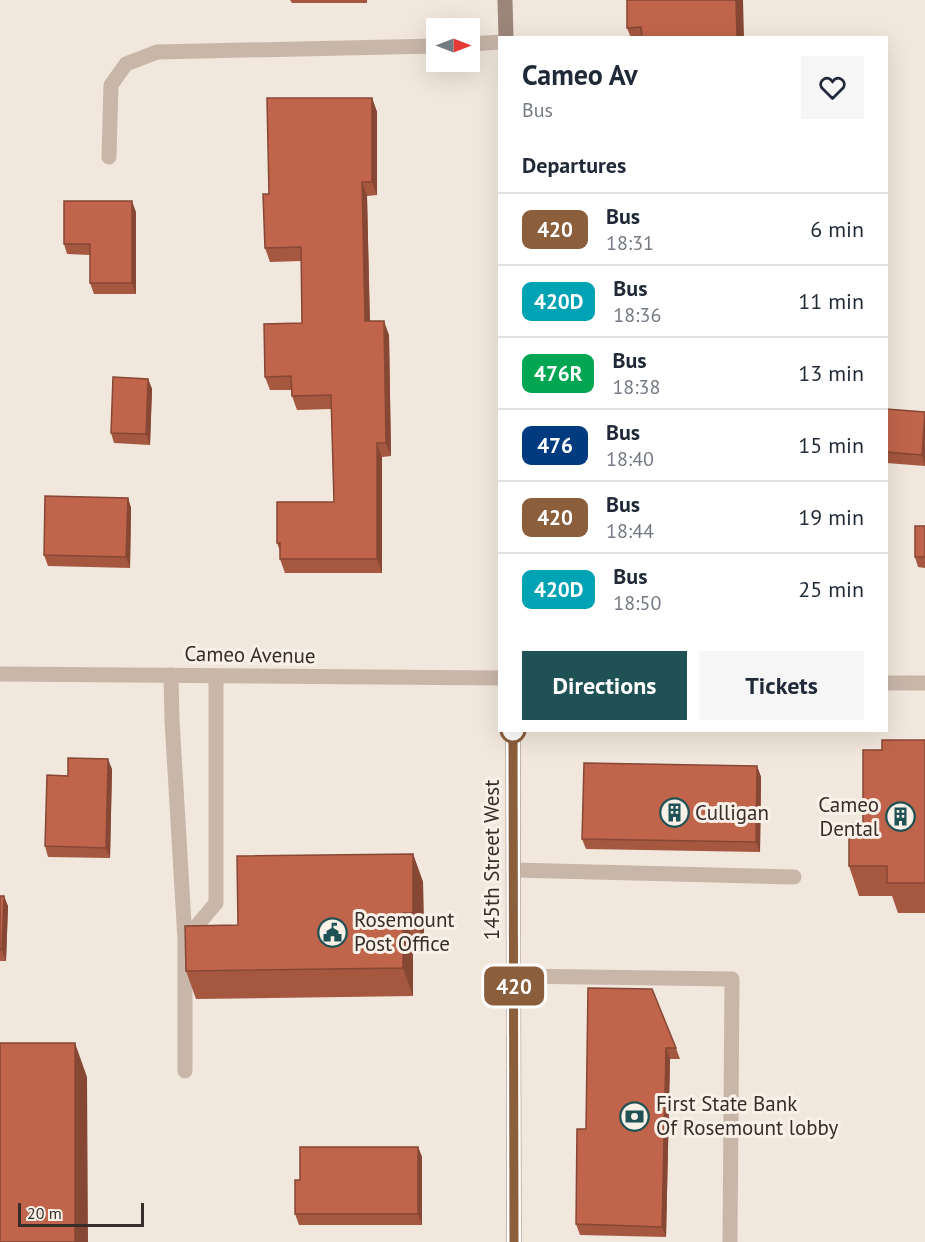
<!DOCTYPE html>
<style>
:root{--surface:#fff;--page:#f6f6f7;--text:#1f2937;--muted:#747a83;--line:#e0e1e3;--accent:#205255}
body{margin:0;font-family:"PT Sans",sans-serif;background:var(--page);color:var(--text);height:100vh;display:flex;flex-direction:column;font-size:22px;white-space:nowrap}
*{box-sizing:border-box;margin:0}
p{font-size:20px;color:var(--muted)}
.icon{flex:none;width:33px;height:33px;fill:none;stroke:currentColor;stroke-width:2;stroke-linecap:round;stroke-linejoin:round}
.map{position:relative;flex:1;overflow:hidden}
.side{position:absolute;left:498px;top:36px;width:390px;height:696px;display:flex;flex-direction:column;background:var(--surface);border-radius:0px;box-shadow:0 6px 24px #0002}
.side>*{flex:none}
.badge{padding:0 12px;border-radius:9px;font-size:21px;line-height:39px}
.needle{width:39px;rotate:90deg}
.tools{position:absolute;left:426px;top:18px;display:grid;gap:12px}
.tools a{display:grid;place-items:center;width:54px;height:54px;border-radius:0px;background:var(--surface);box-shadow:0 6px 24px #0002;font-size:30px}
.scale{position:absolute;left:18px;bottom:15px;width:126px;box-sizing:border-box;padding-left:6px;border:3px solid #362c28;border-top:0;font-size:16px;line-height:21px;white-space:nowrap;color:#362c28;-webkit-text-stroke:4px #f9f1e8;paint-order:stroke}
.map>.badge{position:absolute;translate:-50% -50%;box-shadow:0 0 0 3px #fff}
h2{padding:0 24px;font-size:22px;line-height:54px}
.round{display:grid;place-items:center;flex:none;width:63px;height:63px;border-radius:0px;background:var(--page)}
.head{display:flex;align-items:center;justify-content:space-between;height:102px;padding:0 24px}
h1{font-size:28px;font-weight:800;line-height:45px}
.primary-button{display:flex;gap:12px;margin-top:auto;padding:12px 24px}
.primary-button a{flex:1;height:69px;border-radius:0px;background:var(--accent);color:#fff;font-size:24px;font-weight:800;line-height:69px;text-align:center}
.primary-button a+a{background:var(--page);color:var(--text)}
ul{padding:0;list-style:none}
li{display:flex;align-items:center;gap:18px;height:72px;padding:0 24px;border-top:2px solid var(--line)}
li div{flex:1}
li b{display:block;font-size:22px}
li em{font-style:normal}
li .badge{min-width:66px;font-weight:700;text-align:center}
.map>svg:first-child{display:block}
</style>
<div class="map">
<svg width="925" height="1242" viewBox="0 0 925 1242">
<rect width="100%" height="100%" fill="#f1e7dc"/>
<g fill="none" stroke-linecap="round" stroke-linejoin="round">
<!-- lane -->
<path stroke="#c8b7a9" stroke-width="15" d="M470,44L500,42
M109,157L111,85L126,64L157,52L436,46
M171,675L172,720L185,940V1071
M514,870L794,877
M185,940L216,903V676
M514,976L732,979L730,1242"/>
<!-- street -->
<path stroke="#c8b7a9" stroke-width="15" d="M0,674L500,678
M886,683H925"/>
<!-- secondary -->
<path stroke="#9c867a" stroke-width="15" d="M505,0L506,38
M513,730L514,1242"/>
</g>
<!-- wall -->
<path fill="#a55740" d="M290,0H367V3H292Z
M627,0L744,38H631L627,28Z
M372,98L377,112V195L367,196L370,321L389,335L391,456L382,457V573H285L280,559V551L277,543L334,502L331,409L297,410L292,396L291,390H270L265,377L302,323L301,261L270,262L265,248L269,194Z
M136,212V294H94L90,283V255L67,254L64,244Z
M148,379L152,389L150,445L114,443L111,433Z
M886,409L925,412V466L886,463Z
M128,498L131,508L130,568L48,566L44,555Z
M925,526V568L918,567L915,557Z
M925,740V913H898L892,896H859L849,866L863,823L882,750Z
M757,766L761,777L760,852L586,849L582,839Z
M112,769L110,858L48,857L45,846L68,776Z
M413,854L423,882L424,941H413V996L196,999L186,971L238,925Z
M0,896L8,906L6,961H0Z
M588,988L676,1048L680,1059H670L666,1237L580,1235L576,1224L586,1129Z
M418,1147L422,1157V1225H299L295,1214L300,1180Z"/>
<!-- shaded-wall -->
<path fill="#864734" d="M736,0H743L744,38H737Z
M372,98L377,112V195L372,182Z
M362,182L367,196L370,335L365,321Z
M132,201L136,212V294L132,283Z
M384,321L389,335L391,456L386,443Z
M148,379L152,389L150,445L146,434Z
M925,414V465L922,455Z
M377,443L382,457V573L377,559Z
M128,498L131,508L130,568L126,557Z
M108,759L112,769L110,858L106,848Z
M757,766L761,777L760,852L756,842Z
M413,854L423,882L424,941L413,913Z
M4,896L8,906L6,961L2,950Z
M403,913L413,941V996L403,968Z
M75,1043L87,1077L88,1242H75Z
M666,1048L670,1059L666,1237L662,1227Z
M418,1147L422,1157V1225L418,1214Z"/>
<!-- building -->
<path fill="#c0654b" stroke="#864734" stroke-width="1.5" d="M627,0H736L737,38H642L641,27L627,28Z
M267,98H372V182H362L365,321H384L386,443H377V559H280V543H277V502H334L331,395L292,396L291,376L265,377L264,324L302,323L301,247L265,248L263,194H269Z
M64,201H132V283H90V244H64Z
M113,377L148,379L146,434L111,433Z
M886,409L925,412L922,455L886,452Z
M45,496L128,498L126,557L44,555Z
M915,526H925V557H915Z
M882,740H925V883H887V866H849V823H863V750H882Z
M68,758L108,759L106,848L45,846L47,775L68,776Z
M584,763L757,766L756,842L582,839Z
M413,854V913H403V968L186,971L185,926L238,925L237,856Z
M0,896H4L2,950H0Z
M588,988L652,989L676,1048H666L662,1227L576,1224L577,1129H586Z
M0,1043H75V1242H0Z
M300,1147H418V1214H295V1180H300Z"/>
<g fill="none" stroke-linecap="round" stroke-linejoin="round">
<defs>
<path id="line" d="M513,730L514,1242"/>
</defs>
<!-- line casing -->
<use href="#line" stroke="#fff" stroke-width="14"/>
<!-- line -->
<use href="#line" stroke="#8b5e3c" stroke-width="9"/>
</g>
<!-- icons -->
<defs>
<symbol id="building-ring" viewBox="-11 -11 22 22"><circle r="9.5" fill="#f9f1e8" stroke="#205255" stroke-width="1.5"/><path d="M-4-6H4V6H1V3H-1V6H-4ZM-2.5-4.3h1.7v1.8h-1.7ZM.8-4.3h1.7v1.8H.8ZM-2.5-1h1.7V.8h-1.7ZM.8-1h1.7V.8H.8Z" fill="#205255"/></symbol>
<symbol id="civic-ring" viewBox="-11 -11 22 22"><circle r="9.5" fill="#f9f1e8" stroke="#205255" stroke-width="1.5"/><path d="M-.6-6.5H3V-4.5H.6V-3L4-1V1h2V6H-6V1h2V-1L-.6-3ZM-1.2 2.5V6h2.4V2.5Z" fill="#205255"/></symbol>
<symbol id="bank-ring" viewBox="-11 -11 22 22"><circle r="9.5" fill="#f9f1e8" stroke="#205255" stroke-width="1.5"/><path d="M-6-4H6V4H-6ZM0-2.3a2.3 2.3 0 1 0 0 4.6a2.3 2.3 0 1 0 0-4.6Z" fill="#205255"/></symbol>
</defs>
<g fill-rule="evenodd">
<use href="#building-ring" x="658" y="796" width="33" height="33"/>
<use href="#building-ring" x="884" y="800" width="33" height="33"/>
<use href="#civic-ring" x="316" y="916" width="33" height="33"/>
<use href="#bank-ring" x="618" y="1100" width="33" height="33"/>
</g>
<!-- markers -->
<circle fill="#fff" stroke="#8b5e3c" stroke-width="3" cx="513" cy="730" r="12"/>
<g text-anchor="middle" stroke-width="6" stroke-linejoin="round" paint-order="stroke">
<!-- street labels -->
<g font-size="21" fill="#362c28" stroke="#f9f1e8">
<text transform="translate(250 655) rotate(1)" y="7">Cameo Avenue</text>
<text transform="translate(492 860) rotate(-90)" y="7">145th Street West</text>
</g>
<!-- poi labels -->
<g font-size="21" fill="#362c28" stroke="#f9f1e8" text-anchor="start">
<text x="879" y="812" text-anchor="end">Cameo<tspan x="879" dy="24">Dental</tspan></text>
<text x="695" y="820">Culligan</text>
<text x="354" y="927">Rosemount<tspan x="354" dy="24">Post Office</tspan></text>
<text x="656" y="1111">First State Bank<tspan x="656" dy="24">Of Rosemount lobby</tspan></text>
</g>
</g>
</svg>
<div class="tools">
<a><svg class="needle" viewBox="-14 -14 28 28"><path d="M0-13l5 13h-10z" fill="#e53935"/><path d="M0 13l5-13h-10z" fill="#747a83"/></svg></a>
</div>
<div class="scale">20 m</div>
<b class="badge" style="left:514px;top:986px;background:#8b5e3c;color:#fff">420</b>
<section class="side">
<div class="head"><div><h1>Cameo Av</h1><p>Bus</p></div><a class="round"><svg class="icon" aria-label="heart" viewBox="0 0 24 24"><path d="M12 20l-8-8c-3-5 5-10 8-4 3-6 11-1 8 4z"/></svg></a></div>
<h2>Departures</h2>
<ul>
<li><span class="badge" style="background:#8b5e3c;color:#fff">420</span><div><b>Bus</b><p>18:31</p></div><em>6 min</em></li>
<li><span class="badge" style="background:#00a3b4;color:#fff">420D</span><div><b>Bus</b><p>18:36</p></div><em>11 min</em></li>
<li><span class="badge" style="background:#00a651;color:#fff">476R</span><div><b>Bus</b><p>18:38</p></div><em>13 min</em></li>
<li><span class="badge" style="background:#003b80;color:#fff">476</span><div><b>Bus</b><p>18:40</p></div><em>15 min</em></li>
<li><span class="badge" style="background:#8b5e3c;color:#fff">420</span><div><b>Bus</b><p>18:44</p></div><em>19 min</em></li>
<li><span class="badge" style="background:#00a3b4;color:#fff">420D</span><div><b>Bus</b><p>18:50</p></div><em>25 min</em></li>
</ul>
<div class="primary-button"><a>Directions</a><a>Tickets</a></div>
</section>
</div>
